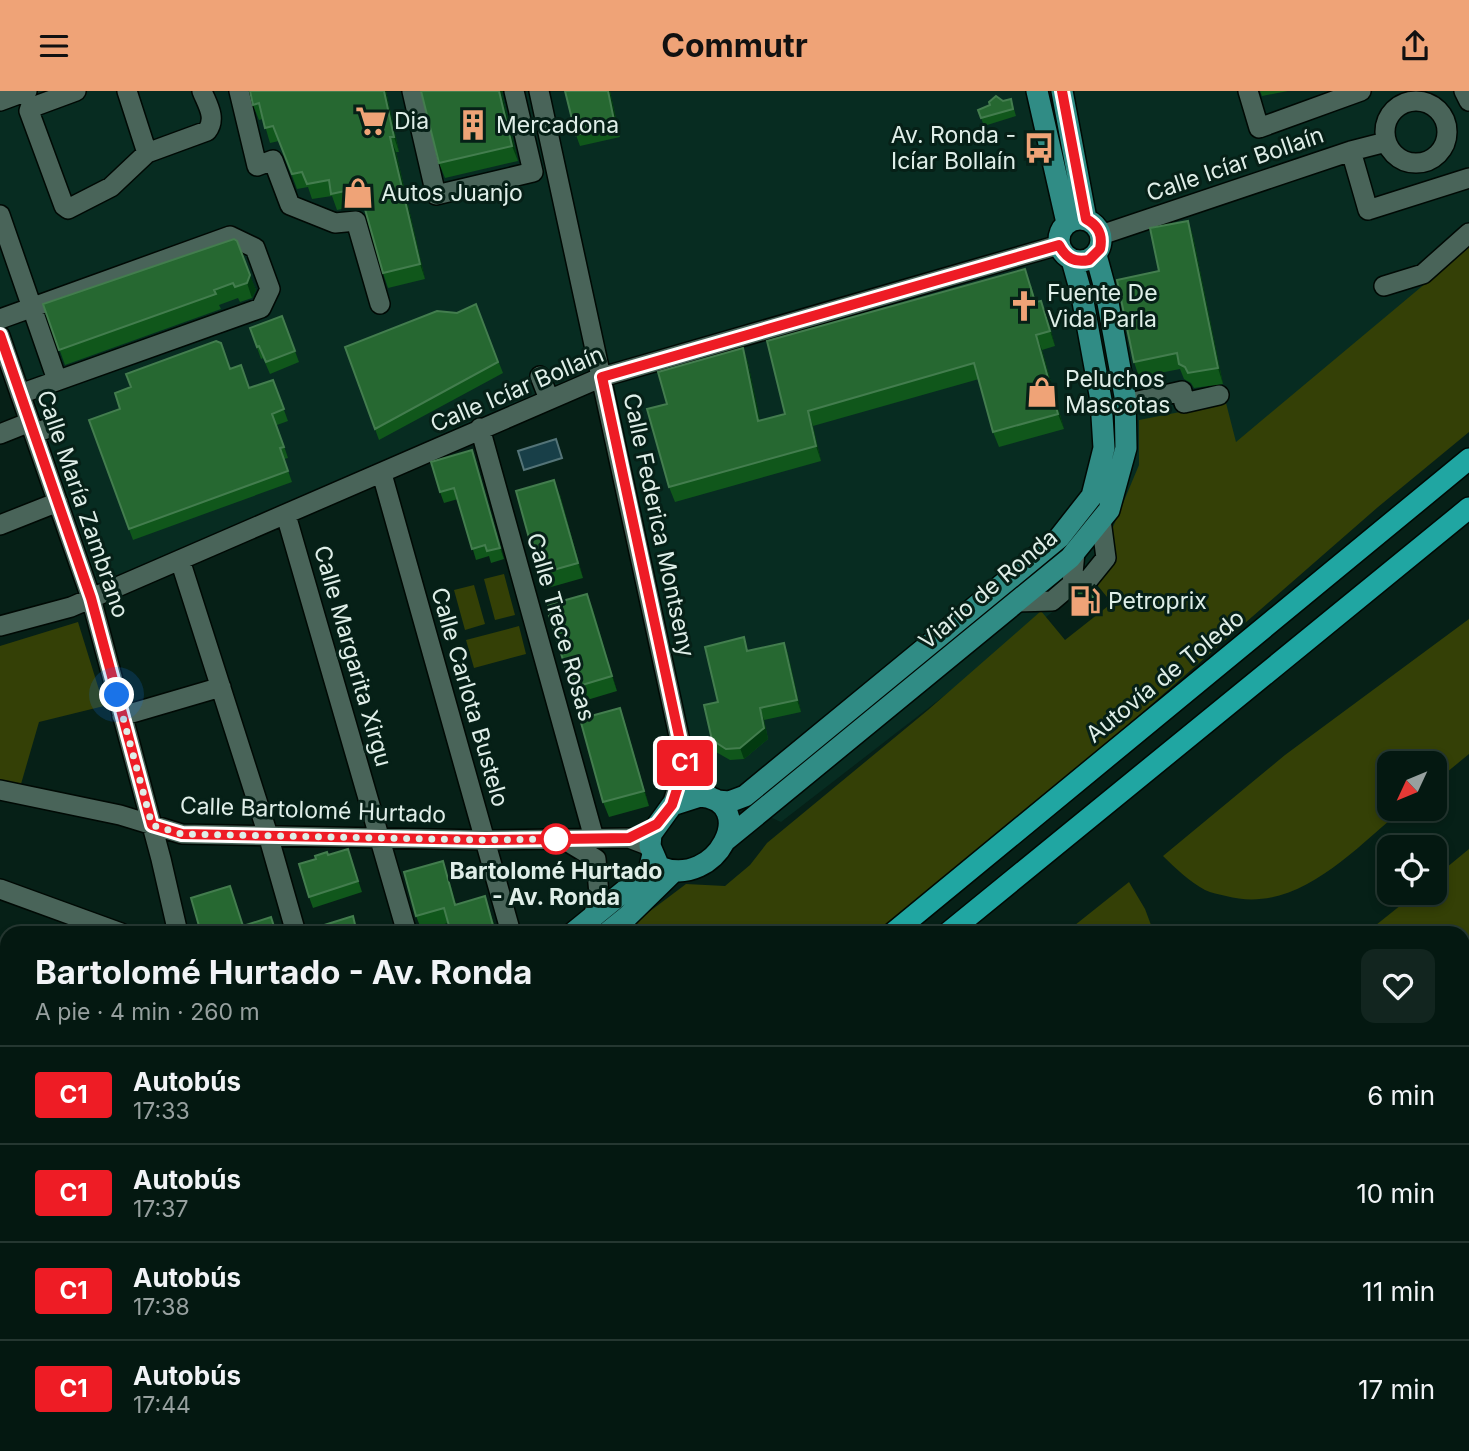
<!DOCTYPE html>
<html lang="es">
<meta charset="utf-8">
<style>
:root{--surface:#041811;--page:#12251f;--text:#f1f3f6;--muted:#97a09f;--line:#253731;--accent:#efa377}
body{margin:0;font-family:Inter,sans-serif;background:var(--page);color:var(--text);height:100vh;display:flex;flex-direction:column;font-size:26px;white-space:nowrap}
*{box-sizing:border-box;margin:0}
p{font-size:23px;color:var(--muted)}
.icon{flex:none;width:38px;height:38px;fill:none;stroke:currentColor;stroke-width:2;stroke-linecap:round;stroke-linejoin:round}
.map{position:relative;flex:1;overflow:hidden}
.details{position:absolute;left:0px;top:835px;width:1470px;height:527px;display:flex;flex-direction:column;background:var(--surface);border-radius:21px 21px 0 0;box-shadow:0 4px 10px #0003,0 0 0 2px var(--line)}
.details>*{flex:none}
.badge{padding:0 14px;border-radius:5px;font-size:24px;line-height:46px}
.needle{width:46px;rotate:226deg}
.controls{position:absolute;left:1377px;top:660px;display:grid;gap:14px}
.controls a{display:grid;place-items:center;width:70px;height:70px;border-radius:14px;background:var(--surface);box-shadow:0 4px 10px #0003,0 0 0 2px var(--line);font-size:35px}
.you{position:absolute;width:35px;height:35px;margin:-18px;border:5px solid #fff;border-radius:50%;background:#1a73e8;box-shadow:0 0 0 10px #1a73e833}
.map>.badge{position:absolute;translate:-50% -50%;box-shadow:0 0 0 4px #fff}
.round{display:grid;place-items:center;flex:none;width:74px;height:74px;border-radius:14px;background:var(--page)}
.head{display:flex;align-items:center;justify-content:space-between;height:119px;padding:0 35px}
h1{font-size:33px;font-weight:700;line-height:52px}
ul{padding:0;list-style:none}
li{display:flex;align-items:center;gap:21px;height:98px;padding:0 35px;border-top:2px solid var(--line)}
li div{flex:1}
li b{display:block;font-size:26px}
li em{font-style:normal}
li .badge{min-width:77px;font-weight:700;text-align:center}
header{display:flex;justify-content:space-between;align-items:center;height:91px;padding:0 35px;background:var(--accent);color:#111;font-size:32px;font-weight:700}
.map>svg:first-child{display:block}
</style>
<header><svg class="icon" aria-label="menu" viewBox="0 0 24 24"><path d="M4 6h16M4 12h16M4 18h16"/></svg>Commutr<svg class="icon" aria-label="share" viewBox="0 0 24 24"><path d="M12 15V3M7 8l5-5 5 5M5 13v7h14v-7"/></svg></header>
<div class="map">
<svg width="1469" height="1360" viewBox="0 0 1469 1360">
<rect width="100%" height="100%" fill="#062017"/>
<!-- built -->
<path fill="#072c21" d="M0,0H1469V207L1302,328L781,731L697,693L609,279L95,496L0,218Z"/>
<!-- green -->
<path fill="#344006" d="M1469,156V341L1378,416L1121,640L877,842H621L686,793L725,795L750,774L767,752L928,619L1041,520L1065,549L1112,512L1093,489L1111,476L1113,436L1139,374V329L1226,312L1236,351Z
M504,483L515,524L495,529L484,488Z
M474,494L485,533L465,539L454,499Z
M1469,528V663L1435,691V672H1390V718H1403C1353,759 1297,824 1226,805C1219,803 1211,802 1205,799C1189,790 1176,778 1163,765L1285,664Z
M78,531L104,615L39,631L21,693L0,689V555Z
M519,535L526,563L474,577L466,549Z
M1469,758V971L1463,981V842H1366L1416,802H1435V786Z
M1129,791L1145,818L1154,842H1065Z
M7,1265V1354L150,1355L141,1360H0V1269Z
M731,1354H1335V1360H723Z
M494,1355H625L617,1360H498Z"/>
<!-- water -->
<path fill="#183f48" stroke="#547478" stroke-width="2" d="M556,348L562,367L524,379L518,360Z"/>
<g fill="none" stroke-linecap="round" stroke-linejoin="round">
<defs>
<path id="minor" d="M76,0L30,17L29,20L64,115L68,118L111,96L147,62L207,40C217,27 207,13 202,0
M127,0L147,62
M239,0L257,75L273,69L290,114L335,132L356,130L380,213
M412,0L436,104L533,81L514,0
M539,0L685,673L700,697L711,706
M1248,0L1259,37L1361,0
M1464,0L1469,10
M1385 41a31 31 0 1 1 62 0a31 31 0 1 1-62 0Z
M0,10L27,0
M1351,60L1368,119L1469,87
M0,124L57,289
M1101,144L1351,60L1386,51
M1384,195L1423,183L1469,142
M0,228L230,145L255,157L270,198L261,217L20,303
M0,245L91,507L161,768L178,842
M540,285L549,308
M1125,313L1182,300L1184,312L1219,304
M480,337L594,747
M0,343L30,331
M34,343L53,335
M382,383L511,842
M286,424L407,842
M0,434L58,411
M180,469L268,744L296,842
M1072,493L1089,488L1106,467L1101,429
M1016,511L1052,510L1072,493L1075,461
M0,535L71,516L602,286L1059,154
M122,625L221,596
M0,699L120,724L182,743L485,749L629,747L650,755
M672,714L685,673
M563,748L596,768L599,804L593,826
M0,798L121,842
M0,924L7,927
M0,1053L7,1055
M0,1183L7,1186"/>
<path id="major" d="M1037,0L1067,132
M1062,0L1086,128
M1059 149a21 21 0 1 1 42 0a21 21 0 1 1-42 0Z
M700,705C760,710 718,799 659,776L650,755L651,743L672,714Z
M717,710L729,711L745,705L1059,447L1092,405L1104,357L1101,309L1082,205L1072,169
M726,749L1070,467L1109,419L1126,357L1125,305L1106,201L1096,164
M573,842L649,780L653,763
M607,842L628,825L673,781
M0,1225L7,1221
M0,1252L7,1247"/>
<path id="highway" d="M893,842L1469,368
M948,842L1469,417
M167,1360L176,1354
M232,1360L241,1354"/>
</defs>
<!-- minor casing -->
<use href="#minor" stroke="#000904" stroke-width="22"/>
<!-- major casing -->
<use href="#major" stroke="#000904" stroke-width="24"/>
<!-- highway casing -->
<use href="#highway" stroke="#000904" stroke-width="24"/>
<!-- minor -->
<use href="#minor" stroke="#496459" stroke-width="19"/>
<!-- major -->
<use href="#major" stroke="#308c85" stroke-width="21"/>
<!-- highway -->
<use href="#highway" stroke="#20a6a2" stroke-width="21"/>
</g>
<!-- wall -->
<path fill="#10571b" d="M250,0H386L399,61H396L425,188L388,197L383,182L363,113L337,119L332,105L312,108L308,96L297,98L279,50L270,52L263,28L259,29L253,14Z
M610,0L620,46L580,55L576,44Z
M1260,0H1288L1262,5Z
M502,3L518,70L445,87L439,72Z
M1011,8L1016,25L984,35L978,19Z
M1188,130L1193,145L1223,293L1194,297L1191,292L1184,288L1180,278L1139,286L1134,271L1159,180Z
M234,148L256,199L252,207L240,211L238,207L219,214L221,218L65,274L43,213Z
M1031,194L1036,211L1047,225L1055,255L1042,259L1064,338L999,356L993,341L979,288L813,335L821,370L675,411L669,396L667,313L743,257L748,272L760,330L785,323Z
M476,213L503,282L379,349L345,256L457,222Z
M282,225L299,271L270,283L263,267L261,268L250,237Z
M230,278L250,297L273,289L288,330L277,334L288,367L284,368L292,391L133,449L89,329Z
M472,359L504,468L491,472L489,465L476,469L458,408L444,412L440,401Z
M560,404L583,487L544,498L539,483Z
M1072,499L1096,510L1099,518L1089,526L1074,507Z
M587,503L617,600L577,612L572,597Z
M784,552L788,563L801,621L764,629L768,648L744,668L730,669L716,661L712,649L718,611L749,560Z
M620,617L625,632L649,715L609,726L603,711Z
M348,758L362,801L313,817L309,806L328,764Z
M443,770L456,814L490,821L497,842H451L448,832L422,840L416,825Z
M230,795L243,835L271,826L277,841L201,842Z"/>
<!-- shaded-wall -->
<path fill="#023a10" d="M384,0H386L399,61L394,46Z
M499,0H503L502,3L518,70L512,55Z
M608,0H610L620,46L615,34Z
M390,46L396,61L425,188L420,173Z
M1188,130L1193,145L1223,293L1218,277Z
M250,184L256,199L252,207L247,192Z
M1041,210L1047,225L1055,255L1050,240Z
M1036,244L1042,259L1064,338L1058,323Z
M743,257L748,272L764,346L758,330Z
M808,320L813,335L821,370L816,355Z
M472,359L476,370L504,468L500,457Z
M554,389L560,404L583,487L578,472Z
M587,503L593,518L617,600L612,585Z
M1096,510L1099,518L1089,526L1087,518Z
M784,552L788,563L801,621L797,609Z
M620,617L625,632L649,715L644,700Z
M760,617L764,629L768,648L744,668L740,657Z
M443,770L448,785L461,829L455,814Z
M485,805L490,821L497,842H495Z"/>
<!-- building -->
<path fill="#266831" stroke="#437d4e" stroke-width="2" d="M250,0H384L394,46H390L420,173L383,182L359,97L331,103L329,89L307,93L302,81L292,83L273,35L265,37L259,12L253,14Z
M421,0H499L512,55L439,72Z
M565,0H608L615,34L576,44Z
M996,5L1003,10L1011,8L1013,18L981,27L978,19L990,14L989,11Z
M1188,130L1218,277L1188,282L1185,276L1179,273L1177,262L1134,271L1117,189L1159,180L1150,137Z
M234,148L237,150L250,184L247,192L235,196L233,192L214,199L216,203L59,259L43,213Z
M1025,178L1035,211L1041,210L1050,240L1036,244L1058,323L993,341L974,272L808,320L816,355L669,396L647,318L667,313L658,281L743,257L758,330L785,323L767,250Z
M476,213L498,271L375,338L345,256L437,220L457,222Z
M282,225L295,260L266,271L259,255L257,256L250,237Z
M216,250L221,252L230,278L241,274L249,297L273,289L284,318L272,323L284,356L280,357L288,380L129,438L89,329L120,318L115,302L131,296L126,283Z
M472,359L500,457L487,460L485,454L472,458L454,397L440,401L431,371Z
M554,389L578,472L539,483L516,400Z
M1083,494L1096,510L1087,518L1072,499Z
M587,503L612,585L572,597L549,525L551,524L548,514Z
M744,546L747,560L784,552L797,609L760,617L764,637L740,657L726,658L712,649L704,614L718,611L705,556Z
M620,617L644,700L603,711L580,628Z
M348,758L358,790L309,806L299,773L316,768L315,765L327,761L328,764Z
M443,770L455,814L485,805L495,842H451L444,817L416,825L404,781Z
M230,795L243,835L271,826L276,842H233L232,838L219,842H201L191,807Z
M353,825L357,842H320L318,836Z"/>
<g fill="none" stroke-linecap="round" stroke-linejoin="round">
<defs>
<path id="line" d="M0,244L91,507L152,734L182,743L485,749L629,747L657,733L672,714L685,673L602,286L1059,154C1066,167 1074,172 1089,169L1100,158C1103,144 1099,135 1086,128L1062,0"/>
</defs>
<!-- line casing -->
<use href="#line" stroke="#fff" stroke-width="16"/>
<!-- line -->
<use href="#line" stroke="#ee1c25" stroke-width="10"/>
<!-- walk -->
<path stroke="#dfeee8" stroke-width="7" stroke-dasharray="0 12.6" d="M117,604L152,734L182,743L485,749L556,748"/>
</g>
<!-- icons -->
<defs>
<symbol id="supermarket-bare" viewBox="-9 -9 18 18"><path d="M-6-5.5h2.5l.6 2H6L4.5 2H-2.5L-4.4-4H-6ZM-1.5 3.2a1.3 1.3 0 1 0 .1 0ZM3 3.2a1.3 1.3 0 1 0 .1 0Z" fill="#efa377" stroke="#062017" stroke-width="2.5" paint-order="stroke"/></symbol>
<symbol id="building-bare" viewBox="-9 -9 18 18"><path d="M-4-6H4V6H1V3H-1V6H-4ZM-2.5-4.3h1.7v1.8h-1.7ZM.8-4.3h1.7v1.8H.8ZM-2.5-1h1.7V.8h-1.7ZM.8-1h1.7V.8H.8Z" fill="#efa377" stroke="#062017" stroke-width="2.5" paint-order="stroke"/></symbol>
<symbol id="bus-bare" viewBox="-9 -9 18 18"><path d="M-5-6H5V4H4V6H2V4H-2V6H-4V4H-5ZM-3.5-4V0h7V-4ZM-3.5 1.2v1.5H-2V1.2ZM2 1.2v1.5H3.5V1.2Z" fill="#efa377" stroke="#062017" stroke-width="2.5" paint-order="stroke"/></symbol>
<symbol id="shop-bare" viewBox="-9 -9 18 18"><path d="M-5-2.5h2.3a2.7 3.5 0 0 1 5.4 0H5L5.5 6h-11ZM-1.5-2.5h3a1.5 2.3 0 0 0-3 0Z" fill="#efa377" stroke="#062017" stroke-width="2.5" paint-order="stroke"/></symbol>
<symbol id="church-bare" viewBox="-9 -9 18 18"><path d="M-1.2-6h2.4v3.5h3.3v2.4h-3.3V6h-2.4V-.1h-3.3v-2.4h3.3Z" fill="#efa377" stroke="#062017" stroke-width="2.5" paint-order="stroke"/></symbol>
<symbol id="fuel-bare" viewBox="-9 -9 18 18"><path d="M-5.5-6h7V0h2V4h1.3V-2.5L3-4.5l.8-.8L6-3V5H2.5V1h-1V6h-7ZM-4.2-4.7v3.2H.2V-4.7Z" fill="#efa377" stroke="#062017" stroke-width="2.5" paint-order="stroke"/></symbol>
</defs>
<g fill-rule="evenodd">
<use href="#supermarket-bare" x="349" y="8" width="44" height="44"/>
<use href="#building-bare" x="451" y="12" width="44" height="44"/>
<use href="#bus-bare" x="1017" y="35" width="44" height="44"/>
<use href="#shop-bare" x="336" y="80" width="44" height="44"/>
<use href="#church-bare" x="1002" y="193" width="44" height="44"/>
<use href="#shop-bare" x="1020" y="279" width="44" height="44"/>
<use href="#fuel-bare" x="1063" y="488" width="44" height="44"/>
</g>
<!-- markers -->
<circle fill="#fff" stroke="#ee1c25" stroke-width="3.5" cx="556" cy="748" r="14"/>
<g text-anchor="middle" stroke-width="6" stroke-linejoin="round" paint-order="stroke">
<!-- poi labels -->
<g font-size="23" fill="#dfeee8" stroke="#062017" text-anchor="start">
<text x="394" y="38">Dia</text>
<text x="496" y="42">Mercadona</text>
<text x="1016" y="52" text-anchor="end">Av. Ronda -<tspan x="1016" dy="26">Icíar Bollaín</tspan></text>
<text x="381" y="110">Autos Juanjo</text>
<text x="1047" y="210">Fuente De<tspan x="1047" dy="26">Vida Parla</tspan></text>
<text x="1065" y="296">Peluchos<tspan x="1065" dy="26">Mascotas</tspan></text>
<text x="1108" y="518">Petroprix</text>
</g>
<!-- street labels -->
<g font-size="23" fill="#dfeee8" stroke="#062017">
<text transform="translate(1235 73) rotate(-19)" y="8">Calle Icíar Bollaín</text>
<text transform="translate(517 298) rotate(-23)" y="8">Calle Icíar Bollaín</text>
<text transform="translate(83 413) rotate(71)" y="8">Calle María Zambrano</text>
<text transform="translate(659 434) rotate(78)" y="8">Calle Federica Montseny</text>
<text transform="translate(988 498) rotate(-40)" y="8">Viario de Ronda</text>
<text transform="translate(561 536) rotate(74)" y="8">Calle Trece Rosas</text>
<text transform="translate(353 565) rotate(74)" y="8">Calle Margarita Xirgu</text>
<text transform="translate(1165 585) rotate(-39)" y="8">Autovía de Toledo</text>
<text transform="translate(470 606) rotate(74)" y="8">Calle Carlota Bustelo</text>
<text transform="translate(313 719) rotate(2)" y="8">Calle Bartolomé Hurtado</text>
</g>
<!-- stop labels -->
<g font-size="23" font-weight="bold" fill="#dfeee8" stroke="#062017">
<text x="556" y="788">Bartolomé Hurtado<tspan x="556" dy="26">- Av. Ronda</tspan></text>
</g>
</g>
</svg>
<div class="controls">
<a><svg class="needle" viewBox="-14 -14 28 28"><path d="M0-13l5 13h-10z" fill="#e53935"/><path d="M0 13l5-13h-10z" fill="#97a09f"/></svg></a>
<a><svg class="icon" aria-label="locate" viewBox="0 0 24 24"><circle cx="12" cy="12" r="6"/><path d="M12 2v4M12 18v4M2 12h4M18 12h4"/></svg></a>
</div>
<div class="you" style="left:117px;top:604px"></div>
<b class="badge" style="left:685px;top:672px;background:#ee1c25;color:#fff">C1</b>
<section class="details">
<div class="head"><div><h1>Bartolomé Hurtado - Av. Ronda</h1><p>A pie · 4 min · 260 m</p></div><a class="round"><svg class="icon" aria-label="heart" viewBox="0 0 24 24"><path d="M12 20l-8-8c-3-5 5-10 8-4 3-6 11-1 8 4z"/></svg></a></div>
<ul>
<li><span class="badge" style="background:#ee1c25;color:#fff">C1</span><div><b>Autobús</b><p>17:33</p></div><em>6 min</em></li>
<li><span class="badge" style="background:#ee1c25;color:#fff">C1</span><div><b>Autobús</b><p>17:37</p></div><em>10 min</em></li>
<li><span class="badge" style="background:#ee1c25;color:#fff">C1</span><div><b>Autobús</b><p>17:38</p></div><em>11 min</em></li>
<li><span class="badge" style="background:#ee1c25;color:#fff">C1</span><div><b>Autobús</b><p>17:44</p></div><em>17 min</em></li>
</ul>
</section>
</div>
